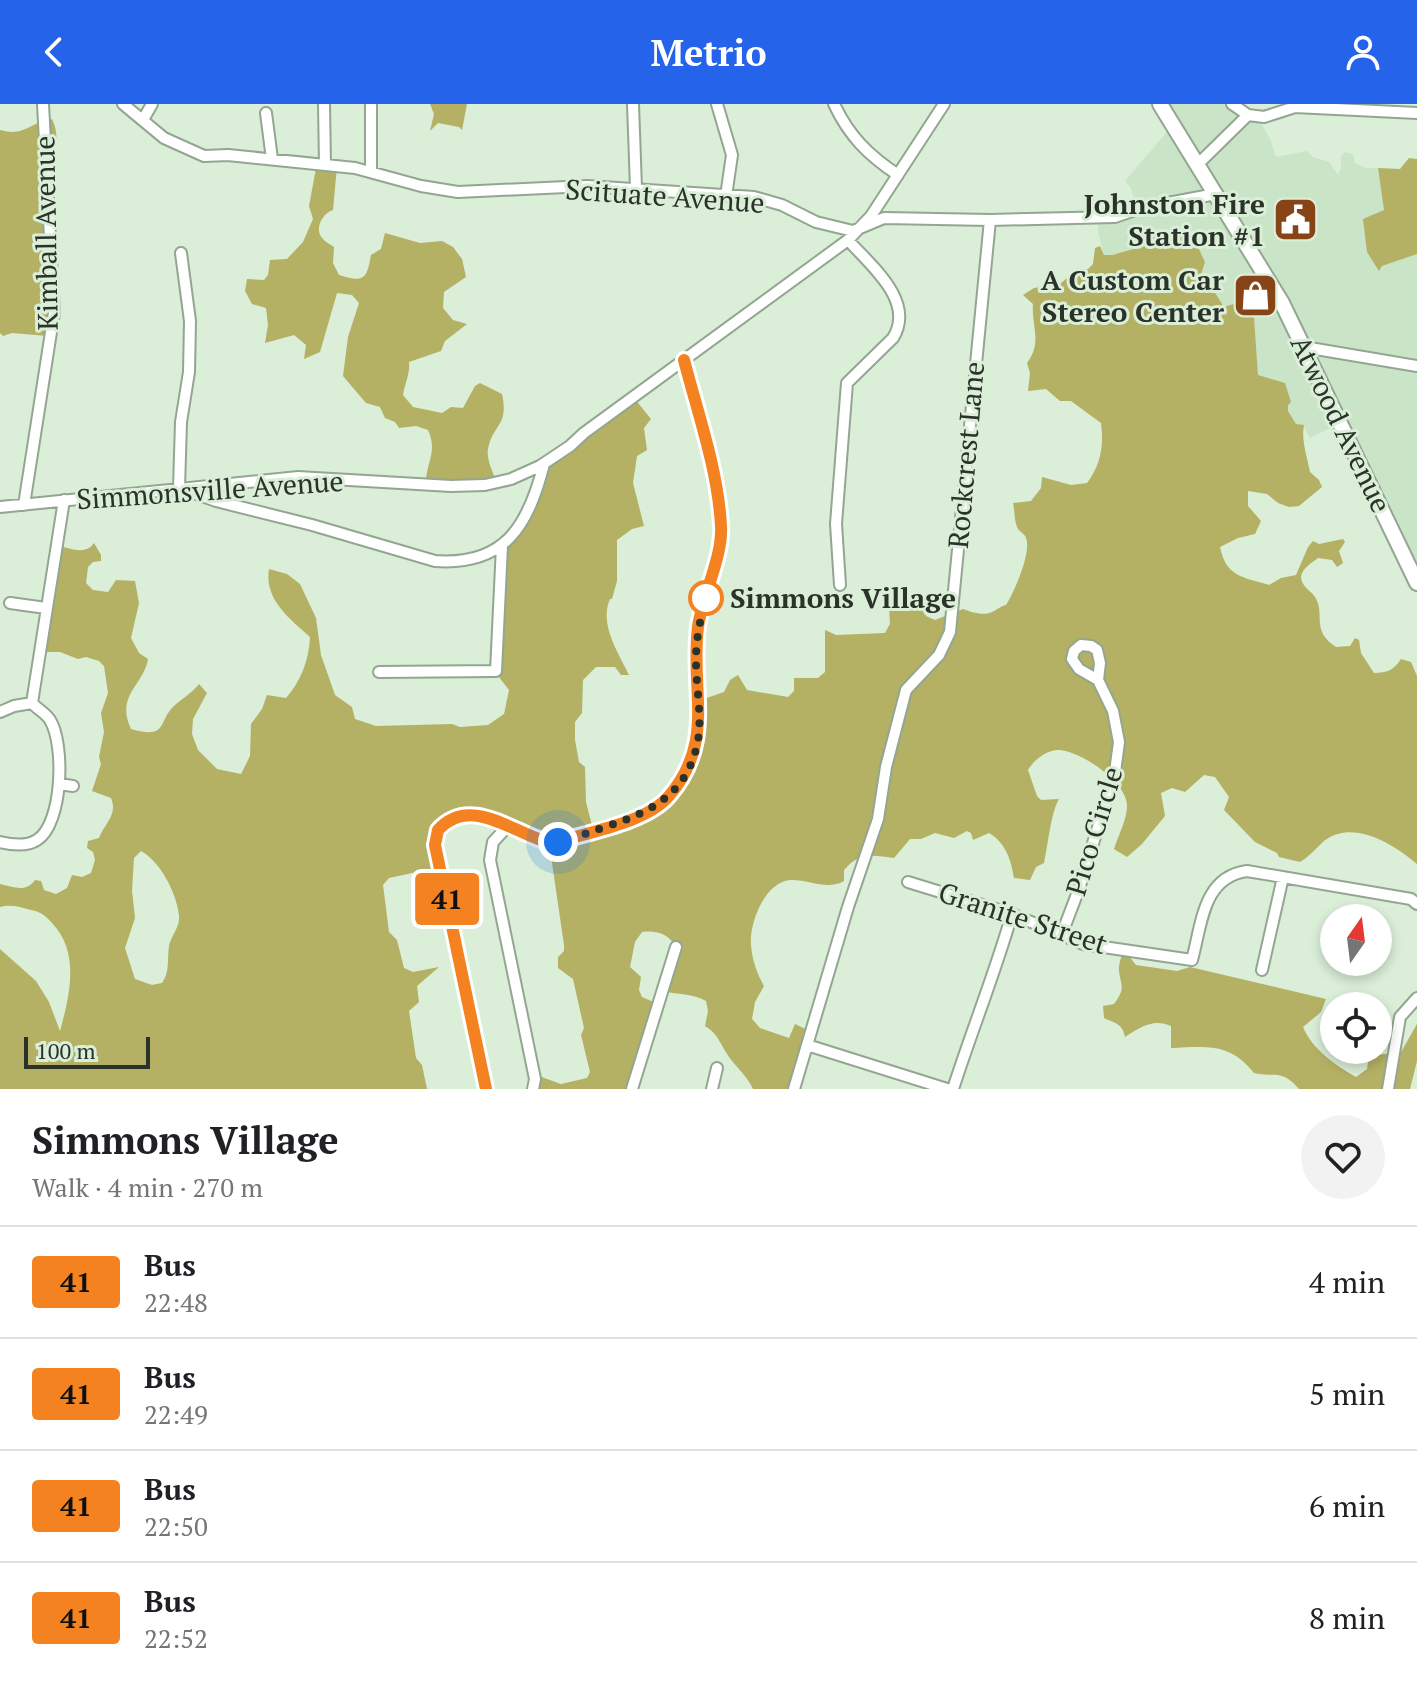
<!DOCTYPE html>
<meta charset="utf-8">
<style>
:root{--surface:#fff;--page:#f2f2f2;--text:#202124;--muted:#757577;--line:#e0e0e0;--accent:#2563eb}
body{margin:0;font-family:"PT Serif",serif;background:var(--page);color:var(--text);height:100vh;display:flex;flex-direction:column;font-size:30px;white-space:nowrap}
*{box-sizing:border-box;margin:0}
p{font-size:26px;color:var(--muted)}
.icon{flex:none;width:44px;height:44px;fill:none;stroke:currentColor;stroke-width:2;stroke-linecap:round;stroke-linejoin:round}
.map{position:relative;height:985px;overflow:hidden}
.details{display:flex;flex-direction:column;background:var(--surface);flex:1}
.details>*{flex:none}
.badge{padding:0 16px;border-radius:6px;font-size:28px;line-height:52px}
.needle{width:52px;rotate:14deg}
.tools{position:absolute;left:1320px;top:800px;display:grid;gap:16px}
.tools a{display:grid;place-items:center;width:72px;height:72px;border-radius:50%;background:var(--surface);box-shadow:0 4px 12px #0003;font-size:40px}
.scale{position:absolute;left:24px;bottom:20px;width:126px;box-sizing:border-box;padding-left:8px;border:4px solid #2a322a;border-top:0;font-size:22px;line-height:28px;white-space:nowrap;color:#2a322a;-webkit-text-stroke:6px #daeed8;paint-order:stroke}
.you{position:absolute;width:40px;height:40px;margin:-20px;border:6px solid #fff;border-radius:50%;background:#1a73e8;box-shadow:0 0 0 12px #1a73e833}
.map>.badge{position:absolute;translate:-50% -50%;box-shadow:0 0 0 4px #fff}
.round{display:grid;place-items:center;flex:none;width:84px;height:84px;border-radius:42px;background:var(--page)}
.overview{display:flex;align-items:center;justify-content:space-between;height:136px;padding:0 32px}
h1{font-size:38px;font-weight:800;line-height:60px}
ul{padding:0;list-style:none}
li{display:flex;align-items:center;gap:24px;height:112px;padding:0 32px;border-top:2px solid var(--line)}
li div{flex:1}
li b{display:block;font-size:30px}
li em{font-style:normal}
li .badge{min-width:88px;font-weight:700;text-align:center}
header{display:flex;justify-content:space-between;align-items:center;height:104px;padding:0 32px;background:var(--accent);color:#fff;font-size:36px;font-weight:800}
.map>svg:first-child{display:block}
</style>
<header><svg class="icon" aria-label="back" viewBox="0 0 24 24"><path d="M15 5l-7 7 7 7"/></svg>Metrio<svg class="icon" aria-label="person" viewBox="0 0 24 24"><circle cx="12" cy="8" r="4"/><path d="M4 21q1-7 8-7t8 7"/></svg></header>
<div class="map">
<svg width="1417" height="985" viewBox="0 0 1417 985">
<rect width="100%" height="100%" fill="#daeed8"/>
<!-- built -->
<path fill="#cae4c7" d="M1160,0H1234L1260,17L1270,35L1276,53L1307,47L1313,53L1329,58L1338,71L1341,64V53L1345,48L1353,50L1355,59L1366,64H1378L1384,106L1382,162L1417,150V476L1340,319L1310,334L1303,321L1296,320L1288,307V301L1258,271L1254,213L1247,206L1224,203L1214,187L1200,174L1205,158L1195,135L1160,127L1144,142L1112,151H1104L1098,127V114L1136,103L1131,84L1125,77L1171,23Z"/>
<!-- forest -->
<path fill="#b4b064" fill-rule="evenodd" d="M430,0H467L462,26L459,23L438,19L430,27L434,10Z
M52,15C64,39 49,64 45,88C40,121 47,155 50,188C51,203 49,218 48,232L12,229L3,232L0,229V26C25,33 28,19 52,15Z
M1409,54L1417,55V150L1382,162L1379,167L1367,148L1363,115L1384,106L1378,64L1400,65Z
M317,59L337,62L333,106C323,109 314,124 322,134C325,138 330,140 334,143L333,159L339,171C364,179 367,175 371,151L381,145L385,129L420,139L442,137L453,143L462,155L466,173L444,188L443,204L453,216L467,220L445,237L441,247L409,258C410,271 405,279 403,291L413,303L442,309L451,303L463,304L475,282L480,279L502,290C509,323 493,319 488,345C486,355 493,368 496,377L426,379C426,358 438,348 428,326L416,322L399,324L395,318L385,314L380,303L366,299L343,272L348,233L359,199L352,191L337,189L320,248L304,255L306,241L294,231L265,239L268,221L266,204L252,200L245,187L247,175L264,176L268,171L270,156L287,155L303,138L313,115L309,102Z
M1157,126L1168,130H1192L1205,158L1200,174L1214,187L1224,203L1239,198L1254,213L1258,271L1285,279L1291,298L1288,301V307L1296,320L1304,321C1301,336 1307,352 1310,368L1319,376L1322,383L1299,402L1289,403L1278,399L1267,390L1248,387V402L1261,417L1255,430L1238,434L1220,443C1226,473 1243,473 1269,481L1281,474L1296,471L1308,443L1313,437L1319,440L1343,435L1345,438L1339,447L1343,459L1337,463L1332,456L1318,454C1312,459 1302,464 1301,473C1301,482 1311,487 1315,493C1326,510 1310,526 1336,543L1350,542L1355,534L1359,536L1361,549L1374,569C1387,569 1394,566 1401,555L1411,558L1417,572V760C1395,741 1353,714 1324,737C1316,744 1310,752 1300,758L1279,753L1277,749L1255,738L1224,706L1229,693L1215,673L1204,671L1185,688L1172,684L1161,689L1165,712L1142,740L1127,753L1114,745C1118,732 1127,716 1127,702C1128,679 1080,646 1058,646C1046,646 1033,657 1028,666L1037,692L1041,696L1059,695C1051,708 1048,741 1044,759L1036,763L1030,776L1014,774C1011,756 1006,739 989,729L973,736L971,729L967,727L954,734L935,729L921,735H910L894,754C873,751 859,748 844,766V777C826,787 809,775 790,776C765,778 749,819 751,841C752,855 757,870 764,882L755,898L752,915L760,924L789,934L795,920L812,928L794,985H753C747,972 737,964 729,953C721,942 718,929 705,922L708,907L706,897C693,889 678,891 663,887L676,843C669,830 657,826 642,828L635,838L630,863L641,873L639,886L642,893L658,900L633,985H533L536,971L561,980L587,974L590,968L581,931L584,924L573,875L558,864V853L564,847V841L552,759L555,738L470,709L439,726L440,763L389,774L383,781L389,828L397,836L404,864L413,868L439,863L417,882L419,898L409,907L416,954L422,961L427,985H0V845L36,877L49,898L60,927C70,891 80,848 52,819C45,811 41,808 31,806C20,803 11,800 0,803V780C13,783 26,789 35,776L41,777L44,786L56,790L67,784L72,771L82,773L91,769L95,756L93,748L87,744L88,737L99,734C105,719 118,711 111,694L92,687L101,660L99,653L104,628L101,609L108,589L104,562L99,557L86,553L78,555L60,548H42L56,441C70,444 85,452 94,439L101,451V457L93,458L88,463L86,479L93,486L108,488L116,476L135,477L139,499L131,534L139,549L148,555C144,581 115,591 131,625C169,636 157,617 175,601C183,594 192,589 199,580L207,589L193,615L192,630L198,646L217,665L241,670L250,652L251,620L262,605L267,591L286,594C301,577 309,556 310,533C289,514 264,495 269,465L287,470L300,480L316,514L321,551L335,591L352,603L355,615L376,622L452,620L460,623L488,621L504,610L509,586L495,568L502,448L513,430L544,360L634,294L651,315L644,324L647,346L637,352L633,379L644,422L632,425L617,436V477L612,495H610C599,520 618,548 629,571H621L615,563H596L583,576L582,609L575,618V636L579,658L585,663L586,698L593,725L658,702L688,664L701,596L724,588L730,576L738,571L747,586L788,593L794,587V574H818L825,568V526L836,531L885,529L890,520L888,487L920,502L926,512L935,516L963,505C972,508 984,513 994,507C998,505 1001,502 1006,501C1014,489 1032,447 1026,434C1025,430 1020,428 1018,425C1014,418 1015,406 1013,399L1031,397L1041,384L1042,373L1071,381L1087,379C1101,361 1104,341 1101,319L1071,297H1060L1046,285L1028,287L1030,269L1027,259C1043,238 1031,221 1033,200L1023,191L1034,184L1060,180L1075,167L1088,165L1093,160L1095,144L1100,142L1104,151H1112L1144,142L1149,130ZM141,747C161,758 177,790 179,812C180,823 171,832 169,842C167,855 170,868 162,879L152,881L135,875L125,844L135,814L132,787L134,754Z
M1124,846L1136,861L1177,867L1190,863L1326,895L1321,908L1303,923C1312,945 1335,961 1356,973L1367,965L1369,952L1401,948L1417,920V957L1410,985H1299C1281,964 1275,974 1254,969C1229,938 1207,943 1171,944V922C1154,914 1140,923 1125,933C1123,920 1115,919 1104,914L1103,902L1114,900C1126,883 1121,883 1119,867C1118,861 1122,851 1124,846Z"/>
<g fill="none" stroke-linecap="round" stroke-linejoin="round">
<defs>
<path id="minor" d="M123,0L164,34L204,52L228,51L355,64L421,82L458,88L587,82L754,93L782,101L816,118L853,127L884,114L990,116L1115,113L1141,104L1216,90
M324,0L325,61
M371,0V67
M633,0L636,84
M717,0L732,51L726,92
M834,0C849,32 868,51 898,71
M1232,0L1248,11
M266,9L272,55
M144,14L152,0
M1197,61L1248,11L1264,13L1295,3L1417,9
M181,149L190,217L189,268L181,318L179,384L216,397L312,421L435,457C505,462 528,422 544,360
M1304,243L1417,262
M24,401L54,209L43,0
M0,403L298,373L451,382L485,381L511,375L540,362L570,342L584,329L848,136L871,112L944,0
M840,481L836,420L847,279L893,234C916,197 870,161 848,136
M10,499L46,504
M379,568L496,567L502,442
M32,599L64,396
M0,608L14,602L32,599C37,605 46,609 50,616C65,640 63,720 37,736C26,743 12,741 0,738
M59,680L73,682
M507,723C554,743 558,738 605,723C622,718 641,713 656,703C680,688 697,654 699,626C701,591 693,557 698,522C703,491 723,453 721,422C718,366 698,310 684,256
M908,778L1012,810L1083,840L1192,856C1202,819 1203,773 1247,767L1411,795L1417,800
M1061,832L1079,785L1115,668L1119,638L1113,607L1098,576L1100,559L1097,546L1091,542L1081,541L1074,547L1072,555L1079,565L1098,576
M1262,866L1283,773
M807,941L947,985
M486,985L435,741C440,698 480,710 507,723L493,738L490,756L535,975L533,985
M632,985L676,843
M712,985L717,964
M794,985L848,803L878,715L886,663L906,586L939,551L950,528L990,116
M953,985C972,926 995,869 1012,810
M1388,985L1400,913L1417,894"/>
<path id="major" d="M1160,0L1282,199L1417,479"/>
</defs>
<!-- minor casing -->
<use href="#minor" stroke="#93a691" stroke-width="14"/>
<!-- major casing -->
<use href="#major" stroke="#93a691" stroke-width="18"/>
<!-- minor -->
<use href="#minor" stroke="#fff" stroke-width="10"/>
<!-- major -->
<use href="#major" stroke="#fff" stroke-width="14"/>
</g>
<g fill="none" stroke-linecap="round" stroke-linejoin="round">
<defs>
<path id="line" d="M486,985L435,741L438,726C468,693 507,724 541,736L552,738L564,736C595,727 648,717 669,692C716,637 690,586 698,523C702,492 723,453 721,422C718,366 698,310 684,256"/>
</defs>
<!-- line casing -->
<use href="#line" stroke="#fff" stroke-width="18"/>
<!-- line -->
<use href="#line" stroke="#f58220" stroke-width="12"/>
<!-- walk -->
<path stroke="#2a322a" stroke-width="8" stroke-dasharray="0 14.4" d="M558,738C574,735 589,728 605,723C654,707 691,688 699,630C701,606 696,580 696,556C696,533 701,512 707,490L706,494"/>
</g>
<!-- icons -->
<defs>
<symbol id="civic-square" viewBox="-11 -11 22 22"><rect x="-9" y="-9" width="18" height="18" rx="4" fill="#874416" stroke="#daeed8"/><path d="M-.6-6.5H3V-4.5H.6V-3L4-1V1h2V6H-6V1h2V-1L-.6-3ZM-1.2 2.5V6h2.4V2.5Z" fill="#fff"/></symbol>
<symbol id="shop-square" viewBox="-11 -11 22 22"><rect x="-9" y="-9" width="18" height="18" rx="4" fill="#874416" stroke="#daeed8"/><path d="M-5-2.5h2.3a2.7 3.5 0 0 1 5.4 0H5L5.5 6h-11ZM-1.5-2.5h3a1.5 2.3 0 0 0-3 0Z" fill="#fff"/></symbol>
</defs>
<g fill-rule="evenodd">
<use href="#civic-square" x="1270" y="90" width="51" height="51"/>
<use href="#shop-square" x="1230" y="166" width="51" height="51"/>
</g>
<!-- markers -->
<circle fill="#fff" stroke="#f58220" stroke-width="4" cx="706" cy="494" r="16"/>
<g text-anchor="middle" stroke-width="6" stroke-linejoin="round" paint-order="stroke">
<!-- street labels -->
<g font-size="28" fill="#2a322a" stroke="#daeed8">
<text transform="translate(665 92) rotate(4)" y="10">Scituate Avenue</text>
<text transform="translate(46 129) rotate(-91)" y="10">Kimball Avenue</text>
<text transform="translate(1341 320) rotate(64)" y="10">Atwood Avenue</text>
<text transform="translate(966 351) rotate(-85)" y="10">Rockcrest Lane</text>
<text transform="translate(210 386) rotate(-4)" y="10">Simmonsville Avenue</text>
<text transform="translate(1094 727) rotate(-73)" y="10">Pico Circle</text>
<text transform="translate(1023 814) rotate(18)" y="10">Granite Street</text>
</g>
<!-- poi labels -->
<g font-size="28" font-weight="bold" fill="#2a322a" stroke="#daeed8" text-anchor="end">
<text x="1265" y="110">Johnston Fire<tspan x="1265" dy="32">Station #1</tspan></text>
<text x="1224" y="186">A Custom Car<tspan x="1224" dy="32">Stereo Center</tspan></text>
</g>
<!-- stop labels -->
<g font-size="28" font-weight="bold" fill="#2a322a" stroke="#daeed8" text-anchor="start">
<text x="730" y="504">Simmons Village</text>
</g>
</g>
</svg>
<div class="tools">
<a><svg class="needle" viewBox="-14 -14 28 28"><path d="M0-13l5 13h-10z" fill="#e53935"/><path d="M0 13l5-13h-10z" fill="#757577"/></svg></a>
<a><svg class="icon" aria-label="locate" viewBox="0 0 24 24"><circle cx="12" cy="12" r="6"/><path d="M12 2v4M12 18v4M2 12h4M18 12h4"/></svg></a>
</div>
<div class="scale">100 m</div>
<div class="you" style="left:558px;top:738px"></div>
<b class="badge" style="left:447px;top:795px;background:#f58220;color:#111">41</b>
</div>
<section class="details">
<div class="overview"><div><h1>Simmons Village</h1><p>Walk · 4 min · 270 m</p></div><a class="round"><svg class="icon" aria-label="heart" viewBox="0 0 24 24"><path d="M12 20l-8-8c-3-5 5-10 8-4 3-6 11-1 8 4z"/></svg></a></div>
<ul>
<li><span class="badge" style="background:#f58220;color:#111">41</span><div><b>Bus</b><p>22:48</p></div><em>4 min</em></li>
<li><span class="badge" style="background:#f58220;color:#111">41</span><div><b>Bus</b><p>22:49</p></div><em>5 min</em></li>
<li><span class="badge" style="background:#f58220;color:#111">41</span><div><b>Bus</b><p>22:50</p></div><em>6 min</em></li>
<li><span class="badge" style="background:#f58220;color:#111">41</span><div><b>Bus</b><p>22:52</p></div><em>8 min</em></li>
</ul>
</section>
